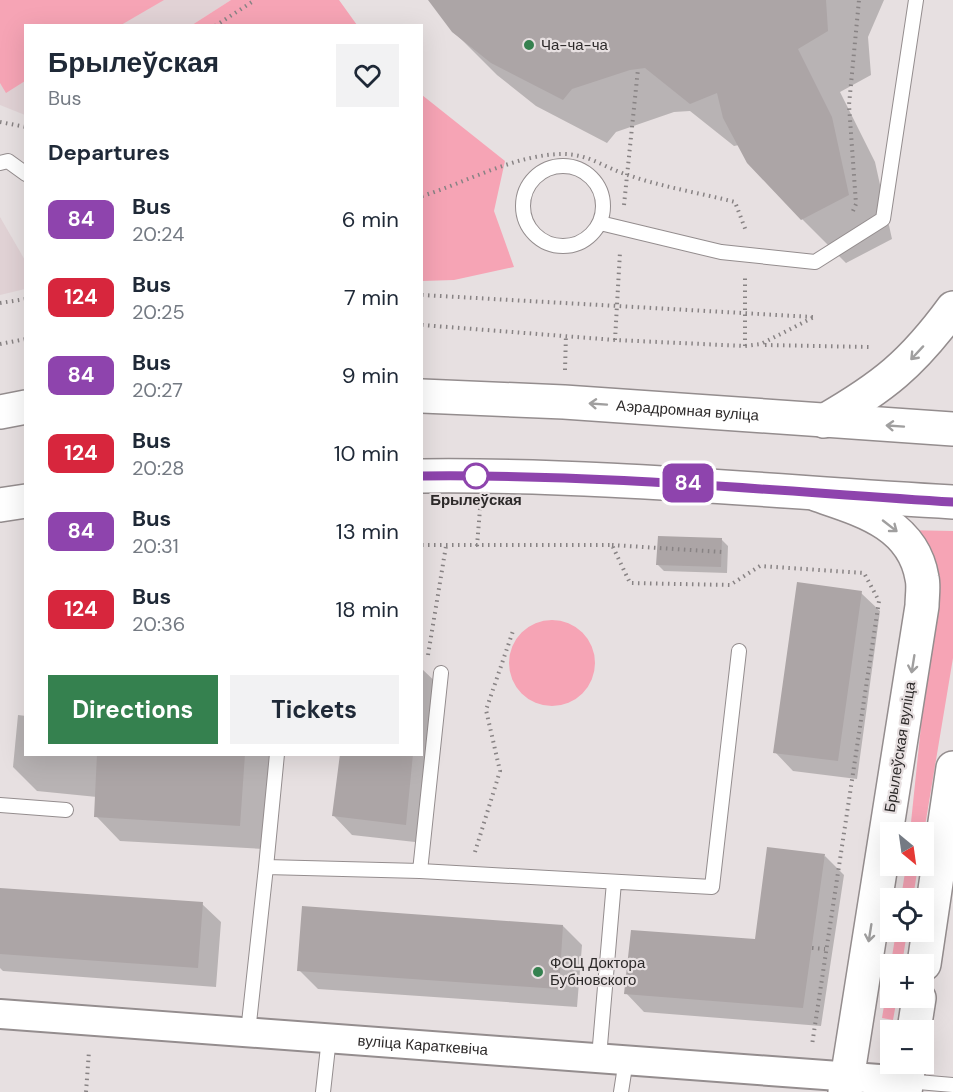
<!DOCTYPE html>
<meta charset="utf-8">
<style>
:root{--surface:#fff;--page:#f2f2f3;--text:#1f2937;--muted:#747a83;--accent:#35814f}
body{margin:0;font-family:"DM Sans",sans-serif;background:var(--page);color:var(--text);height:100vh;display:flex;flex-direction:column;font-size:22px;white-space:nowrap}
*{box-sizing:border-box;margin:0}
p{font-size:20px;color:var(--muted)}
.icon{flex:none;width:33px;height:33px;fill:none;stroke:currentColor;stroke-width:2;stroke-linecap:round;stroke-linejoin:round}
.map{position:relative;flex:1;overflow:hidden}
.panel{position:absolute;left:24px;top:24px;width:399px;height:732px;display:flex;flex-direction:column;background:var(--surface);border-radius:0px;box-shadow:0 6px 24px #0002}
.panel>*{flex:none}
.badge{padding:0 12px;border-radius:9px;font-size:21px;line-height:39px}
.needle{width:39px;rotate:151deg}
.fabs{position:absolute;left:880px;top:822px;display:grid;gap:12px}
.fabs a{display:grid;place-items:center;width:54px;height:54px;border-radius:0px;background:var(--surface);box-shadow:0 6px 24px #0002;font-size:30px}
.map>.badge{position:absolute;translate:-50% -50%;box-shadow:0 0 0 3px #fff}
h2{padding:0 24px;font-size:22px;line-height:54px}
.round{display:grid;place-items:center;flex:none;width:63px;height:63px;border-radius:0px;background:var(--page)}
.head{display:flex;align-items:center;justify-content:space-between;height:102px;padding:0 24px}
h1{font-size:28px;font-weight:700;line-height:45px}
.primary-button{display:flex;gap:12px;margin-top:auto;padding:12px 24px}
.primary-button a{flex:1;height:69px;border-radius:0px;background:var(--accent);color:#fff;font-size:24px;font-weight:700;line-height:69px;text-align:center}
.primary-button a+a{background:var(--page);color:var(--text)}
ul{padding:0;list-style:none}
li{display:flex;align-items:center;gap:18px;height:78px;padding:0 24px}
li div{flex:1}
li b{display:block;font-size:22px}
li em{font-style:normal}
li .badge{min-width:66px;font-weight:700;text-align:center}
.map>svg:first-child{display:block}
</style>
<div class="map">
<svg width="953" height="1092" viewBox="0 0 953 1092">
<rect width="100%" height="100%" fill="#e7e0e1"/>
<!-- built -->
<path fill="#e1d2d5" d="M0,0H231L192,25L26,26L25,115L0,105Z
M0,217L26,262L25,289L0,295Z"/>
<!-- green -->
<path fill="#f6a4b5" d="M0,0H164L121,25L26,26L25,81L6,93L0,83Z
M231,0H339L357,25H192Z
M422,95L505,161L494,211L514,267L454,280L422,281Z
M904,530L953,531V658L924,832H910L932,620Z
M509 663a43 43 0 1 1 86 0a43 43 0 1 1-86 0Z
M906,866H918L913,898H901Z
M896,932H907L902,964H891V998H897L893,1020L882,1018Z"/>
<!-- shadow -->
<path fill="#0003" d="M430,0H884L868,37L871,75L840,92L875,162L892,239L846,263L802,219L739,145L734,146L690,111L674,112L616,132L607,143L536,106L497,75L453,31Z
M722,540L728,546L727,573L664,571L658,565Z
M861,593L880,611L857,779L793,771L775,752Z
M422,669L442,688L424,843L352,835L334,816L341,754H422Z
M18,715L26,716V754H267L270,757L264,849L120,841L96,816L97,797L37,791L13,767Z
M825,856L844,875L821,1026L644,1012L626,993L757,941Z
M0,889L202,904L221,922L216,987L3,971L0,968Z
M563,926L582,945L577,1007L318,989L299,970Z"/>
<!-- building -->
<path fill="#aca5a6" d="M428,0H826L828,31L798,49L832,117L849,195L801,220L747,163L723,118L717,93L690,104L645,68L630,70L572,89L563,100L491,63L452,32Z
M658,536L722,538L721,567L656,565Z
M797,582L862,591L838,761L773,753Z
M97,754H245L240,826L94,817Z
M340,754H413L406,825L332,816Z
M767,847L825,854L803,1008L624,994L631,930L755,939Z
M0,888L203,902L198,968L0,954Z
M302,906L563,925L559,989L297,971Z"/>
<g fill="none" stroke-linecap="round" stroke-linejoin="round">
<defs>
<path id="lane" d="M0,163L8,161L26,174
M523 206a40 40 0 1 1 80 0a40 40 0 1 1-80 0Z
M600,223L721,252L815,262L883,219L916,0
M0,805L66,810
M266,867L277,754
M420,871L441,673
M248,1032L266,867L420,871L712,887L739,651
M599,1057L614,882
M906,1081L953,1085
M323,1092L329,1038
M621,1092L626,1060"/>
<g id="street">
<path id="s1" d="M0,1014L906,1081"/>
</g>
<g id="primary">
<path id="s2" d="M422,396L564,402L953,429"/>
<path d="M0,412L26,407"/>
<path d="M824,421C883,387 912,364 953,308"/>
<path d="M422,476C599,474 776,492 953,502"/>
<path d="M818,495C862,510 913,524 922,578C924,586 922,597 922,606L845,1092"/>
<path d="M0,505L26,501"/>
<path d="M924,964L953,768"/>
<path d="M914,1030L919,998"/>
<path d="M905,1092L909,1064"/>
</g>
</defs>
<!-- lane casing -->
<use href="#lane" stroke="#948d8e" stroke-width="16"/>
<!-- street casing -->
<use href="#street" stroke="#948d8e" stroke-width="32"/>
<!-- primary casing -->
<use href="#primary" stroke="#948d8e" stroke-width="36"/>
<!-- path -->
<path stroke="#888384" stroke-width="4" stroke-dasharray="1.5 4.5" stroke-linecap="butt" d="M215,26L255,0
M0,122L26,127
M422,196C465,183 516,154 563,154C589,154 605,168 628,175C662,187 700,193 735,202L746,231
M624,205L638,69
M853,211L856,204L849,105L859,0
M422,295L813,317
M0,303L26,299
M422,325L615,340L745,346L761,344L814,317
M615,340L620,252
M0,344L26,339
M765,345L869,347
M745,346V278
M565,370L566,334
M422,545H612L630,583L730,585L760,566L864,573L879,601L812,1045
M612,545L722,552
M477,546L480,509
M428,655L446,546
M475,852L500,771L486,710L513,631
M812,948L825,949
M86,1092L89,1051"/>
<!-- lane -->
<use href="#lane" stroke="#fff" stroke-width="14"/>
<!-- street -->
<use href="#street" stroke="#fff" stroke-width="28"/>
<!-- primary -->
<use href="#primary" stroke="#fff" stroke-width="33"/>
</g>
<!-- one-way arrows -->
<defs><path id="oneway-shaft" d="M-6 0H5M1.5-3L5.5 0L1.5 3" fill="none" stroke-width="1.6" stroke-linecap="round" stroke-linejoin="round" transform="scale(1.5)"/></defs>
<g stroke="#a09f9f">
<use href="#oneway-shaft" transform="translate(917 353) rotate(133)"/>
<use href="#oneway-shaft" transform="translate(598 404) rotate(-176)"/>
<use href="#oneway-shaft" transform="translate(895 426) rotate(-176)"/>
<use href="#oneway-shaft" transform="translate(890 526) rotate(38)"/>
<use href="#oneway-shaft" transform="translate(913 664) rotate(99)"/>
<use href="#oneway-shaft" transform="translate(870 933) rotate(99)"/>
</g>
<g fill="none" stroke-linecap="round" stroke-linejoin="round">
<defs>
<path id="line" d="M422,476C599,474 776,491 953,502"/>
</defs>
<!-- line casing -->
<use href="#line" stroke="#fff" stroke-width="14"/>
<!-- line -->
<use href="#line" stroke="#8e44ad" stroke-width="9"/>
</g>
<!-- markers -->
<g fill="#35814f" stroke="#e7e0e1" stroke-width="2">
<circle cx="529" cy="45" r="6"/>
<circle cx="538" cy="972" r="6"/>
</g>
<circle fill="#fff" stroke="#8e44ad" stroke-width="3" cx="476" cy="476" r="12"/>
<g text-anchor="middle" stroke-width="4.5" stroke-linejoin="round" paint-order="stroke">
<!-- poi labels -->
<g font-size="15" fill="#2d2a2a" stroke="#e7e0e1" text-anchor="start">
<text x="541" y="50">Ча-ча-ча</text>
<text x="550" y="968">ФОЦ Доктора<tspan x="550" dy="17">Бубновского</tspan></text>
</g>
<!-- street labels -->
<g font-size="15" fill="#2d2a2a" stroke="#e7e0e1">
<text dy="5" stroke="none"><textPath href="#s2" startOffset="266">Аэрадромная вуліца</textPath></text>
<text transform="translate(900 747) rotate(-81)" y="5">Брылеўская вуліца</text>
<text dy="5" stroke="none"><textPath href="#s1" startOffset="424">вуліца Караткевіча</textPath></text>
</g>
<!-- stop labels -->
<g font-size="15" font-weight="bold" fill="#2d2a2a" stroke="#e7e0e1">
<text x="476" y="505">Брылеўская</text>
</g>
</g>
</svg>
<div class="fabs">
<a><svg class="needle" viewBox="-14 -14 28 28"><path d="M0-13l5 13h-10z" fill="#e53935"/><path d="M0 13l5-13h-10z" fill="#747a83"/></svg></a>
<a><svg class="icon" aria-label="locate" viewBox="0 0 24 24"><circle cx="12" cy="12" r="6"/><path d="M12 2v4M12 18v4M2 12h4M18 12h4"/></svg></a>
<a>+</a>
<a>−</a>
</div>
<b class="badge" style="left:688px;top:483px;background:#8e44ad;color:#fff">84</b>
<section class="panel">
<div class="head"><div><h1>Брылеўская</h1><p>Bus</p></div><a class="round"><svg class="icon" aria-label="heart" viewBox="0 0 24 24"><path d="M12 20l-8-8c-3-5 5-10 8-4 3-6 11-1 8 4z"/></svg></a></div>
<h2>Departures</h2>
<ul>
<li><span class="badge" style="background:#8e44ad;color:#fff">84</span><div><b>Bus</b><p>20:24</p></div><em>6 min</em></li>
<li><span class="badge" style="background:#d7263d;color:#fff">124</span><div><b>Bus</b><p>20:25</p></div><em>7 min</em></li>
<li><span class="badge" style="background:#8e44ad;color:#fff">84</span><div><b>Bus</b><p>20:27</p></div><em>9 min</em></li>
<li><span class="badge" style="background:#d7263d;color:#fff">124</span><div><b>Bus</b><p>20:28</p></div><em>10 min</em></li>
<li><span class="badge" style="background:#8e44ad;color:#fff">84</span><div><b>Bus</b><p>20:31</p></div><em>13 min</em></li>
<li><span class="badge" style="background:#d7263d;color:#fff">124</span><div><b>Bus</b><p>20:36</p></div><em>18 min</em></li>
</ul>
<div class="primary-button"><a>Directions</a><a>Tickets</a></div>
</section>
</div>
